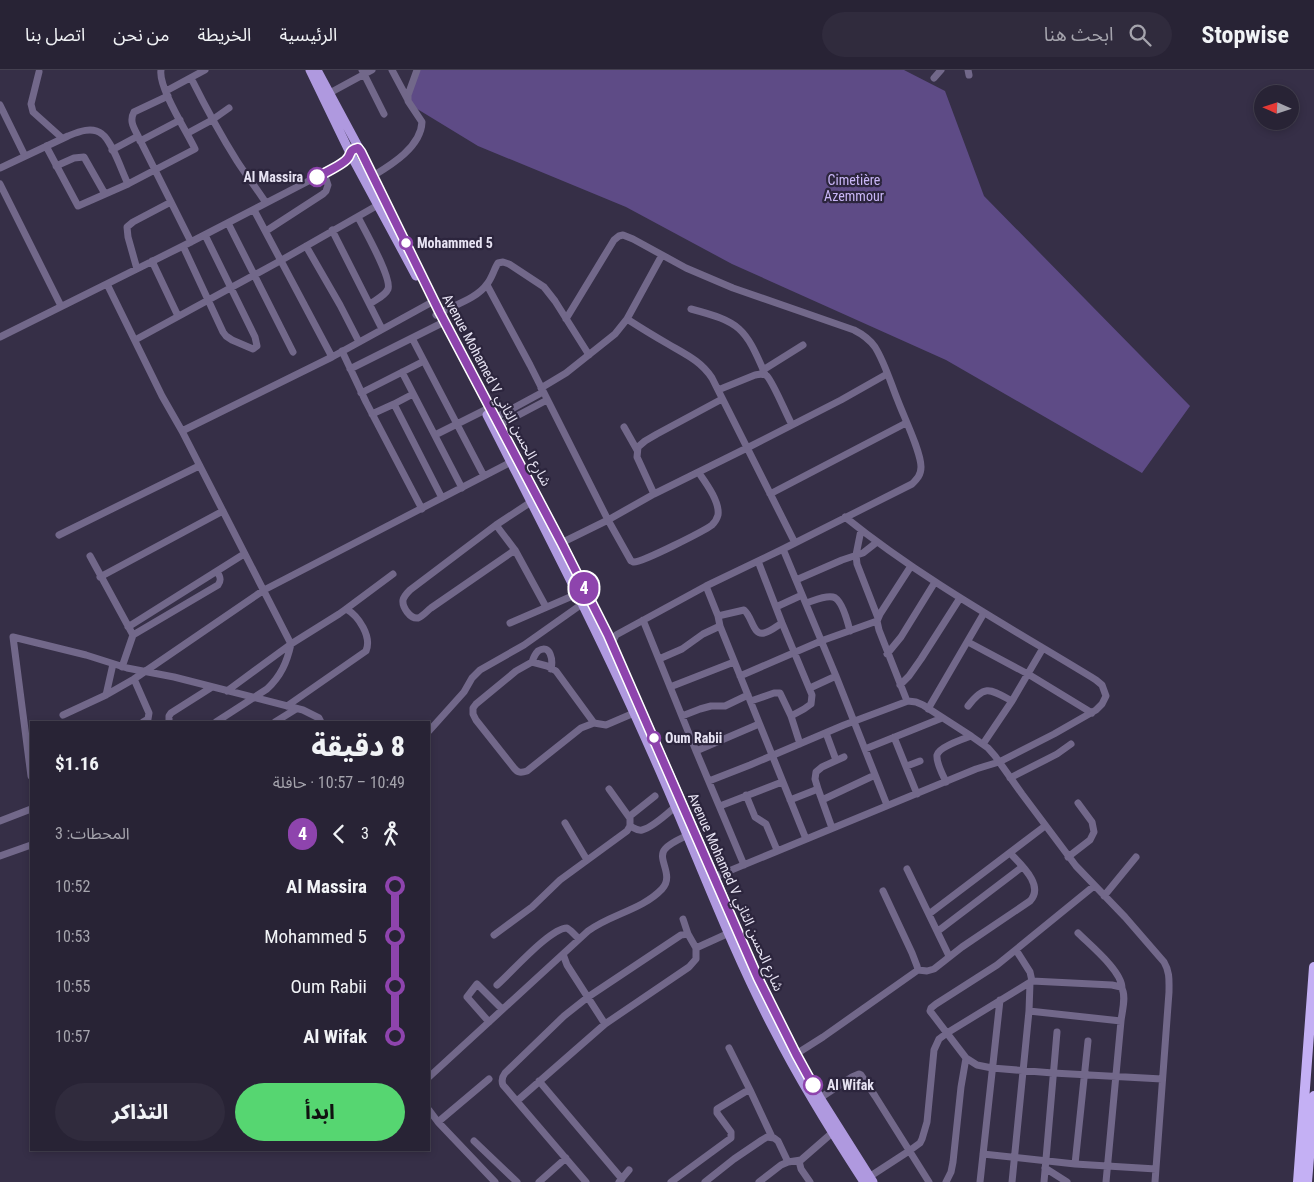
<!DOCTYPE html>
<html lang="ar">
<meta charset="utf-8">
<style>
:root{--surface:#282335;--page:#302b3d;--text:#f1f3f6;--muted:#a5a4ad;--line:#444050;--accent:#56d671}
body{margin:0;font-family:"Roboto Condensed","Noto Sans Arabic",sans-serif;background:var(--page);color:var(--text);direction:rtl;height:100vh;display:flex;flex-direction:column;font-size:19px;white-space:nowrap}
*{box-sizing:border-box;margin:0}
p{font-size:16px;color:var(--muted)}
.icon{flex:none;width:28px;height:28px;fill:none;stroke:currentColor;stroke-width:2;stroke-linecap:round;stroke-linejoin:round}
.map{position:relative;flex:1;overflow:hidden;direction:ltr}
.side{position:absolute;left:30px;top:651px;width:400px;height:430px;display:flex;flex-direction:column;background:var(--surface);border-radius:0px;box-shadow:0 2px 8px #0003,0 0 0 1px var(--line);direction:rtl}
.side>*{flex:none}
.badge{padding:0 10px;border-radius:16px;font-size:18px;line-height:32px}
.needle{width:32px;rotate:273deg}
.fabs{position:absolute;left:1254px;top:15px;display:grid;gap:10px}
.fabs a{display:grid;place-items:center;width:45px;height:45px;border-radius:50%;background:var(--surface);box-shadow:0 2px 8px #0003,0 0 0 1px var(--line);font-size:25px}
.map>.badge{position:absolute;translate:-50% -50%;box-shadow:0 0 0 2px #fff}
.legs{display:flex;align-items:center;gap:8px;height:55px;padding:0 25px;font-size:16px}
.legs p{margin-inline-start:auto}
.summary{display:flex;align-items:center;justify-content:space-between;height:85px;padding:0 25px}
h1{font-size:28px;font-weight:800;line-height:38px}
.button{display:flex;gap:10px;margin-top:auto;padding:10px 25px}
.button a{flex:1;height:58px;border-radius:30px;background:var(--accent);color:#111;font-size:20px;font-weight:800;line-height:58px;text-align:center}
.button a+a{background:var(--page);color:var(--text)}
ul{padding:0 25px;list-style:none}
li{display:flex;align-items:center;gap:18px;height:50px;font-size:19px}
li i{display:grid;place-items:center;width:8px;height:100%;margin:0 6px;background:currentColor}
li i::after{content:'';width:12px;height:12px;margin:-6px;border:4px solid;border-radius:50%;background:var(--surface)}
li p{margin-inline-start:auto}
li:first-child i{background:linear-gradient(#0000 50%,currentColor 0)}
li:last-child i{background:linear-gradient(currentColor 50%,#0000 0)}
header{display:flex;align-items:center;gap:30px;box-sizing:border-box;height:70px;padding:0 25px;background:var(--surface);border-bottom:1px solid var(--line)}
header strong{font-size:24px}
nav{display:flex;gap:28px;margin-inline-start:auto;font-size:18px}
.search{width:350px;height:45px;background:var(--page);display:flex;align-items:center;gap:12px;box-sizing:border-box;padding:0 18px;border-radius:28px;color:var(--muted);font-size:19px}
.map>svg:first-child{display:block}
</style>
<header>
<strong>Stopwise</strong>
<div class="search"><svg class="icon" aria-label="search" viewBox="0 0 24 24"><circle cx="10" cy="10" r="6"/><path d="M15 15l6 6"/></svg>ابحث هنا</div>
<nav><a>الرئيسية</a><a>الخريطة</a><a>من نحن</a><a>اتصل بنا</a></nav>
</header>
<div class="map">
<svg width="1314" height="1112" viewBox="0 0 1314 1112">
<rect width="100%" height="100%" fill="#362f47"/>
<!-- green -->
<path fill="#5e4b86" d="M420,0H904L945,21L984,126L1190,336L1142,403L946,290L732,194L626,137L478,76L414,37L409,29Z"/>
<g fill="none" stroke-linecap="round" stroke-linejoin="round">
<!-- minor -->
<path stroke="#72688a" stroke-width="7" d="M362,0L384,44
M392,0L408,30
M968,0L969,5
M39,2L31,34L33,42L62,68
M191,8C205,36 220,64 237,91C246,105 257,119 266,133
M934,8L941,0
M166,21L205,0
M326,25L372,0
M168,26L134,42C129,51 134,58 138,66L191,172
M0,35L25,86
M188,63L212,50L229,38
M140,71L180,50
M46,76L78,136L128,114
M112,80L138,66
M56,96L74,88L84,87L105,124
M0,98L68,66C78,62 92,56 102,64C112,71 122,102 128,114L195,79C187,62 158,17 161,0
M373,106C391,95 421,77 422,52L408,31V25L417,0
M0,114L61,236
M254,140L332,287
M358,147C364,159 392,208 388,219C385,226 375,230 370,234
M228,153L293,282
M332,160L382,259
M266,161L323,124L326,121L328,115L324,103
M183,176L223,262L226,266L232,270L253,279L257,276L255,267L205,165
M306,176L340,235L359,272
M152,191L178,246
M137,199L128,167L127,157L133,152L171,132
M107,214L162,326L182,361L291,574C287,592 281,606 267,619L216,652
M487,215L530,295L608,450L631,491C632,491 633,492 634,492C643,492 704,461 712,455C715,452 717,449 718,445C720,432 706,413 699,403
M691,239C740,252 745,257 765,304
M436,245C451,236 477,229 487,214C492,208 494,199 498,193L503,192L509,194L544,217L555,231L589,285
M566,249L614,170L619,166L623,165L633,169L686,198L733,218L854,260C862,264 870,270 875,277C885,293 891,314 898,331C904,347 921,382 921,397C921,405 917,409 912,414L783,479L706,516L616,565L612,573L608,575
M627,249C641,258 654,266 668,274C685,284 701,291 712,308L795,473
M0,267L183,176L324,103L347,89L351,82L354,79L358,78
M412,268L440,254
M135,270L280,191L378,135
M342,281L366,332L422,439
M350,299L412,268L484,406
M763,300L803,275
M402,302L462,418
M541,318L566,303L615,264L627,249L662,185
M718,320L755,305C760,304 763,303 767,306C774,314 786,344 792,355
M361,323L424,291
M394,334L413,324
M372,344L394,334L442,428
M493,349L543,322
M496,357L547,330
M624,357L637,380
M182,361L332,287L434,231
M435,365L485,340
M654,424L637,387L638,377L645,371L657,364L722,329
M770,424L906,353
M496,455L515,480L431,538C427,541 422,547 418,548C410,549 402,537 403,530C404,526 407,523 410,520L496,455L531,432
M861,460L856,485L857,494L878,548
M59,465L199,396
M553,477L608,450L654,424L747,378L841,330L887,304
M783,479L836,606L887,735
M515,480L546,537
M90,486L133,565L122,597
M758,491L782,553L812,625L811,634L804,639L791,646
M100,507L223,441
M796,510L842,490L863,483L877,472
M706,516L718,546L720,556L806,769
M806,533C813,531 825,525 833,527C842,529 848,553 850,561
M776,537L802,525
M346,539L393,504
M718,546L744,540C752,546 753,566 764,563C770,562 777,556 782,553
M643,550L696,681L744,795
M510,553L577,524
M128,557L244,484
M133,565L218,515C222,510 220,506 217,502
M968,572L1028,604L1092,643
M887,584L901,567L935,512
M659,589L682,579L703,564L720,556
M532,592C533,589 535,584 538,581C551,573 553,591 551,599
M740,606L821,571L877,551
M134,609L149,643L148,649L143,652
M900,615L909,606L921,589L960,528
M670,617L734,592
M810,618L836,606
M227,621L291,574L339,544L346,539C359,546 372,567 366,581L287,636
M106,625L113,594
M751,631L774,623H780L791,646L800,674
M907,631L879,560L877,551L880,544L911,496
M968,636C985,614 990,619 1012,631
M928,639L984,543
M63,645L106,625L134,609L264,520L511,392
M682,646L700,639L711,636H725L748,625
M169,652V646L171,643L212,617
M275,652L296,639
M594,653L581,658L527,701C521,703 518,703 514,698L476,650L473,644V638L476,634L516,601L532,592L547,596L556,601L594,653L606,655L634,643
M429,661L464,622L472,608L480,600L524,575L582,534
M826,663L836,690
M894,667L917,724
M983,674L1012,631L1043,578
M865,679L942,648
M696,681L759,654
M907,696L920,691
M31,706L13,567L86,585L127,598L174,607L303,640L319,648L321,652
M1010,708L1057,684L1071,674
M709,711L750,695L844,655L908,631L916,632L923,635L971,666L988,678L995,686L1022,724L1076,796L1125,847L1164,892C1170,902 1169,911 1169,922L1155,1112
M946,712C943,705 936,693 937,685C939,677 963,669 971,666
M609,719L629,747
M818,719L832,758
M746,725L755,747L766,754L777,780
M790,730L818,719L815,709L816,702L822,697L844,687
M822,730L875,705
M720,736L782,712
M0,751L31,739
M565,753L587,790
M630,756C634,758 637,761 642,760C652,758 667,744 675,737
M0,786L31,775
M1068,787L1090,770L1094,762L1092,752L1078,733
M907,799L949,886
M712,808L976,699L999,692L1054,664L1096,640L1102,634L1106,626L1102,615L1096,610C1011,558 923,510 845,447
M1094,816L997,895L936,934L931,938L930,941L966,988L977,995L992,998L1053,1003L1162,1009
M883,821L912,883L917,896L918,900
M1104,826L1136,787
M929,844L1045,756
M683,849L688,864
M938,861L1022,797
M1078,863C1090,875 1122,901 1122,918
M494,865L532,837L560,810L627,761L630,756V746L655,726
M563,884L567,895L605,954
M1032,911L1112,915L1121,917C1127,925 1122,941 1121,951L1106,1112
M497,915C511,903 550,858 567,858L571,861L579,869
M1029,941L1121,951
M489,952L467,927L477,914L502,939
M729,978L750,1020
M793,986L823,967L918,900L927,901L934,899L962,877L1030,831C1045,815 1020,794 1010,783
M429,1007L588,861C611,844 642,840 662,819C675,805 656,789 665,779C670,773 680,769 688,765
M539,1011L622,1109
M820,1028L852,1007L859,1004L861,1005L875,1026L929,1112
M517,1031L605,954L689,897L696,889V878
M429,1040L438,1052L495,1112
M438,1052L489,1009
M474,1071L517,1112
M983,1084L1075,1094L1156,1099
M799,1091L801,1099L810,1112
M1075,1094L1088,971
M1045,1098L1067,1112
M866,1109L909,1081L920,1073L922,1069L927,1052L934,980L939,969L947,963L1032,911L1030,902L1016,880
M539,1112L566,1088
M586,1112L503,1015C501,1010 502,1007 505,1003L564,946L588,927L681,865L688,864L696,878L729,863
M619,1112L629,1100
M671,1112L731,1068V1062L717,1043V1039L745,1022L750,1020L772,1067
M705,1112L734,1089L762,1070L767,1067L774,1068L778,1071L788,1092
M759,1112L781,1095L788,1092L801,1090L832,1063
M946,1112L951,1102L953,1092L961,1017L966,988
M980,1112L1000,930
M1012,1112L1029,941L1030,913
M1044,1112L1057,962"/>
<!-- major -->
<path stroke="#af99df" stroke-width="9" d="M310,0L352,87L416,206
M317,0L361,82L440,243L562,473L608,565L715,807L740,867L785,964L820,1028L873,1112
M487,345C543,456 601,567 651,681C693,774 727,870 774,960C801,1013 832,1063 864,1112"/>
<!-- highway -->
<path stroke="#c4b0f4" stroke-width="10" d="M1298,1112L1314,897
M1307,1112L1314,1026"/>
</g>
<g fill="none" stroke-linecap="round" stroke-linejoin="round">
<defs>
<path id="line-1" d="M317,107C323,104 343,94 347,89C352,84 348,80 358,78L361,82L440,243L562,474L608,565L758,908L796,984L813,1015"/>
</defs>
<!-- line-1 casing -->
<use href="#line-1" stroke="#fff" stroke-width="11"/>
<!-- line-1 -->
<use href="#line-1" stroke="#8e44ad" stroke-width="8"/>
</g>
<!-- markers -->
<g fill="#fff" stroke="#8e44ad" stroke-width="2.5">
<circle cx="317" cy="107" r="9"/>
<circle cx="406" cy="173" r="6"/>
<circle cx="654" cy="668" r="6"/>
<circle cx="813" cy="1015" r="9"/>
</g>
<g text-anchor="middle" stroke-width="4.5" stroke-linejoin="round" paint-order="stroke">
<!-- stop labels -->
<g font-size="14" font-weight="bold" fill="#e7e3f3" stroke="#2c253d" text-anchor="start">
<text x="303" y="112" text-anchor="end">Al Massira</text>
<text x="417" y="178">Mohammed 5</text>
<text x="665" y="673">Oum Rabii</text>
<text x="827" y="1020">Al Wifak</text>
</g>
<!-- park labels -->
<g font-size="14" fill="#cab7f7" stroke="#2c253d">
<text x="854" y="115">Cimetière<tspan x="854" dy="16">Azemmour</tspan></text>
</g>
<!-- street labels -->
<g font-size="14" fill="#e7e3f3" stroke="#2c253d">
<text transform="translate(497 320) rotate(62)" y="5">Avenue Mohamed V شارع الحسن الثاني</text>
<text transform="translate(736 822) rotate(66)" y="5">Avenue Mohamed V شارع الحسن الثاني</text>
</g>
</g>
</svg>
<div class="fabs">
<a><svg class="needle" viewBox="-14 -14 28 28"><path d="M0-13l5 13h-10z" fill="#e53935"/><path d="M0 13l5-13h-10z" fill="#a5a4ad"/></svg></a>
</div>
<b class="badge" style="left:584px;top:518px;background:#8e44ad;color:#fff">4</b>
<section class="side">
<div class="summary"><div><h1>8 دقيقة</h1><p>10:49 – 10:57 · حافلة</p></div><b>$1.16</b></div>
<div class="legs"><svg class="icon" aria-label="walk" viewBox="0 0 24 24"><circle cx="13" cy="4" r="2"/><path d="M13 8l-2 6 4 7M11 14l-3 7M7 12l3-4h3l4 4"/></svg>3<svg class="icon" aria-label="back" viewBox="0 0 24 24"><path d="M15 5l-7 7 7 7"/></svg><b class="badge" style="background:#8e44ad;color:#fff">4</b><p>المحطات: 3</p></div>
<ul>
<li><i style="color:#8e44ad"></i><b>Al Massira</b><p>10:52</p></li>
<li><i style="color:#8e44ad"></i><span>Mohammed 5</span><p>10:53</p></li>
<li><i style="color:#8e44ad"></i><span>Oum Rabii</span><p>10:55</p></li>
<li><i style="color:#8e44ad"></i><b>Al Wifak</b><p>10:57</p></li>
</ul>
<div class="button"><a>ابدأ</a><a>التذاكر</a></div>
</section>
</div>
